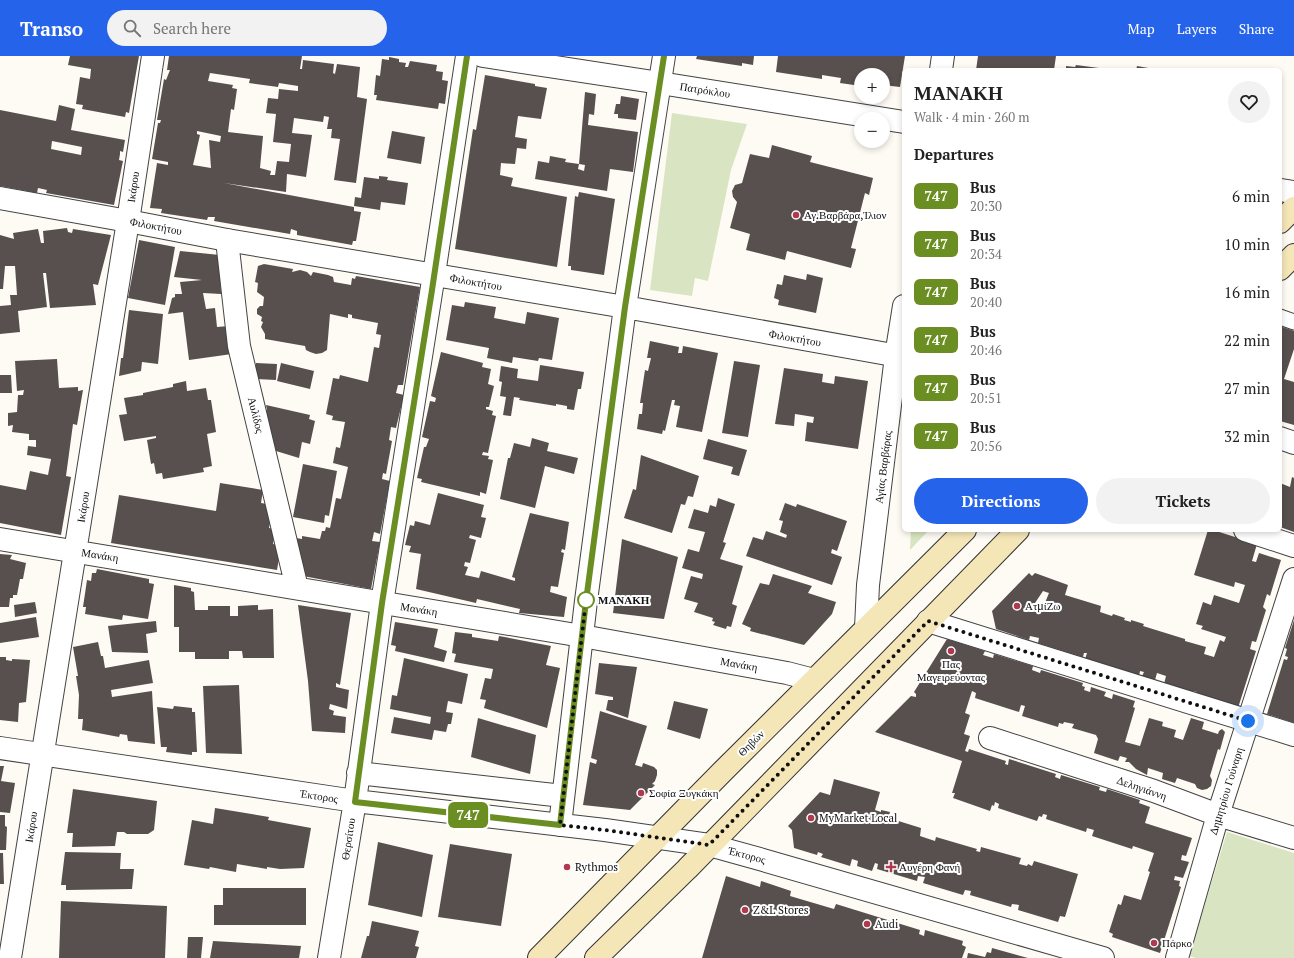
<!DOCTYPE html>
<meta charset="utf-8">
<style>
:root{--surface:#fff;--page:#f2f2f2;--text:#222;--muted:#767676;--accent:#2563eb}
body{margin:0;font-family:"PT Serif",serif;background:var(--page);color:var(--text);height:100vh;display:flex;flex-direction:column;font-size:15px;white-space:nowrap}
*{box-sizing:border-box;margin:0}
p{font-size:13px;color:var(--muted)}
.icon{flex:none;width:22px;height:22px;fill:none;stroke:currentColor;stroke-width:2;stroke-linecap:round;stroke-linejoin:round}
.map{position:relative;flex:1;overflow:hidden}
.sheet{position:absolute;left:902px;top:12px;width:380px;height:464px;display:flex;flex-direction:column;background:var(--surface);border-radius:6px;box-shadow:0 2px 6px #0003}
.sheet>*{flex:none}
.badge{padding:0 8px;border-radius:6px;font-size:14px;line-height:26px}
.tools{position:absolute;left:854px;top:12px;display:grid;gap:8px}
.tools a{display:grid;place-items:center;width:36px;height:36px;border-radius:50%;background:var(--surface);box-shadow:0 2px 6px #0003;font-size:20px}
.you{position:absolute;width:20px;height:20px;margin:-10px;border:3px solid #fff;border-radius:50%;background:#1a73e8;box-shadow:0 0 0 6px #1a73e833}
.map>.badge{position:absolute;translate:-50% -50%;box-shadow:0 0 0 2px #fff}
h2{padding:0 12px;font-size:15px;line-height:36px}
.round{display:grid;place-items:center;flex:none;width:42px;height:42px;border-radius:21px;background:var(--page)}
.head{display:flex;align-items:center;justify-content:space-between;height:68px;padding:0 12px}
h1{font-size:19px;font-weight:700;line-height:30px}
.primary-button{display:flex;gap:8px;margin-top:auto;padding:8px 12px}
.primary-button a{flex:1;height:46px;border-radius:24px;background:var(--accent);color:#fff;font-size:16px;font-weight:700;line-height:46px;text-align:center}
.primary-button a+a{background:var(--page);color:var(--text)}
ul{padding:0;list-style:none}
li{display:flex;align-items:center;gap:12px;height:48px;padding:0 12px}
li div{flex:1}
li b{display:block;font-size:15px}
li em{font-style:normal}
li .badge{min-width:44px;font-weight:700;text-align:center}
header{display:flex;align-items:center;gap:24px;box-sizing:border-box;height:56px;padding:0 20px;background:var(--accent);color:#fff}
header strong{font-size:19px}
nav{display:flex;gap:22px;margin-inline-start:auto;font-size:14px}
.search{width:280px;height:36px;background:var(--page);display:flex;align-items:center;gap:10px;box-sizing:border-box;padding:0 14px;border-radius:22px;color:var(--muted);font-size:15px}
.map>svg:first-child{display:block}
</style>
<header>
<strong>Transo</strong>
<div class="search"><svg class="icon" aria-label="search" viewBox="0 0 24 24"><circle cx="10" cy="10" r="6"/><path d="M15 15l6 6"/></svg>Search here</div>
<nav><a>Map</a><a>Layers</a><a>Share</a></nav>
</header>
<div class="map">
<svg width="1294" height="902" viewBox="0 0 1294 902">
<rect width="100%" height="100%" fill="#fefbf5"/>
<!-- green -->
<path fill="#d9e5c2" d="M672,57L747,68L731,114L708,225L695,222L692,240L650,234Z
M911,474H929L910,494Z
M1227,776L1294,797V902H1196L1189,900Z"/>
<!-- building -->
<path fill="#58504e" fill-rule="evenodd" d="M70,0H139L129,57L126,56L125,61L82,53L83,49L76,48L80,21L90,23L91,13L68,9Z
M169,0H302L300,13H302L303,4L334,8L333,17L335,18L337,8L360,11L357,41L367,43L356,127L334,124L340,83L331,82L332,73H327L329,61L324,60L323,66L294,62L292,77L312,79L306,121L287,118L286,136L224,127L354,151V155L361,156L356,185H353L352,189L297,179V175L291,173L290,178L214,165L215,161H208L207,164L161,157L162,153L150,152L157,107L168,109V106L152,103L158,67H160L161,64H157L164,23L166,24L170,14H167ZM210,17L250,23L249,27L278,31L279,27L298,30V35L279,33L278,43L268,42L266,57L276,58L273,86L291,88L289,106L277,105L275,119H270L271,115L260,112L263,80L228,76L231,53L234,54L237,33L232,32L233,29L208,25ZM197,75L221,80L220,86L209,84L211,112L193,109L200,79L197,78Z
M697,0H754L753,9L742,7V10L696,3Z
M778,0H905L900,31L883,29V19H861V30L840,27L841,22L822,19V23L776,16Z
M978,0H1056L1054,14H976Z
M389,1L399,3V6L406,7L405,11H408L410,5L437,9L436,15L443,16L442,24L448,25L445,48L439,47L438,53L376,44L377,39H374L376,19L380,20L382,3L389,4Z
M1076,9L1099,12L1098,14H1066V10L1075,11Z
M1137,10L1154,13V14H1136Z
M485,19L535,28V30L547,32L541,63L518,60L515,81L527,83L526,93L517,92L515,108L501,107L500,119L513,122L511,130L567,141L557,211L455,193L473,73L476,74Z
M585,36L596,38L594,59L589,58L588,69L638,76L633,116L610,113L607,135L535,123L538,105L549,107L550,100L566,103L565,106L579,108ZM579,108L585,109L584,115L578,113Z
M621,40L639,43L636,64L618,62V58H614L616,48H620Z
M59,49L75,53L71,74L125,84L123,96L120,95V98L119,104L123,105L114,149L46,137L47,134L38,132L37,137L0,130V54L56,65ZM52,85L82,91L81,99L51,93Z
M392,75L425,81L421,108L387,102Z
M772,89L812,100L810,106L873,122L869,139L865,137L851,192L856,193L851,212L787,195L785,204L746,194L750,178L730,172L737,146L733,141L732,135L735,129L742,127L750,98L769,102Z
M379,120L388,121L387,124L408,127L405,149L381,146L380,154L354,150L355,141L361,142L364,121L379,123Z
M579,136L615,143L604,219L571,214V210H568L575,140L578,141Z
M67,172L68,176L72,177L73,173L111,179L98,229L93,228L96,249L50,252L46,217H43L47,251L18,255L20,276L0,278V250L11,249L10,239H17L15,210H5L3,233H0V179L14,183L13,177L38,173L41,187H44L43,175Z
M139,184L175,191L165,249L128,242Z
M180,195L220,199L221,238L203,237L206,253L215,252L217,271L229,270L232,298L189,304L183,256L168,258L172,242L175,241V238H182L180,226L202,224L174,221Z
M264,208L293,213L292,216L300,214L307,216L311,220L313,216L328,219L333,221L334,226L351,229L352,222L355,223L356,220L420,231L403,329H398L396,337L404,339L396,372L391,371L389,384L392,385L386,418L383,417L382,423L390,425L380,478L374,476L373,481L372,485L380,486L371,533L303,520L296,482L302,483V480L320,483L322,475H325L326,471L330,472L336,442L341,443L348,411L333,407L336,391L340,392L345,366L332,364L333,360L326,358L333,322L339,323L340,319L368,326L374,291L379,292L381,279L376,278L378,267L352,262V259L348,258V262L330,258L327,294L322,297L316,298L310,296L306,294L305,290L265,283V278L261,271L263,266L261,265L262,261L257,258V253L260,250H263L264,241L257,236L258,227L255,226L258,210Z
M807,218L823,222L816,257L778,249L779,244L774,242L777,228L782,229L784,219L806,224Z
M465,246L496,251L494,262L525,268L527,256L559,262L552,304L539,302L538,305L513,301L512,307L487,302L489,292L446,284L452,249L464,251Z
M129,254L163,258L158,308L142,306L141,315L119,320L121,302H123Z
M1280,270L1294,275V293L1284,323L1294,326V369L1280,365Z
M650,285L679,291L678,297H682L683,290L718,297L702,376L676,371L680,350L674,349L675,344H672L665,375L663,374L662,378L637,373L639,358H642L643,347H640L645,314L648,315L651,302H647Z
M441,296L483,307L482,311L491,313L488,328L494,330L489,351H486V353L493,355L492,359L496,360L488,397L483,396L482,399L489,400L488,403L493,404L486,438L480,436V440L421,426L422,423L417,422L424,391H426L429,383L422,381L430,345L435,346L436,342L431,340Z
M57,303L59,332L78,331V335L83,334L77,369L73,368L66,420L71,421L61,479L0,467V429L26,434L30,415L48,419L51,403L27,399L28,390L36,391V384H29V378L12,376L13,369L8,370V357L17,356L18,339H23L24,334L17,335L15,305Z
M734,305L760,309L748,381L722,377Z
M256,307L277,308L276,324L256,323Z
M281,307L314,315L310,333L277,325Z
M540,309L584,316L581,333H578L574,354L567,353V350L556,348V350L519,344L520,342L514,341L511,360L503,359L506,341L500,340L502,326L499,325L501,310L518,313L517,322L538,325Z
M784,312L823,318L822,326L834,328L835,320L868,325L858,393L805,385L807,366L813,367L814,361L795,358L794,370L775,368Z
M0,319H11L12,337H0Z
M186,325L187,335L206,332L208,344H211L216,376L207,378L212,410L203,412L204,416L163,423L162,417L156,418L154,407L151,408L147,384L156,382V380L124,385L119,359L127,358L124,342L143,339V337L173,331V328Z
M266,349L310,359L309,363L315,365L310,388L302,386L299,402L276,395L275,391H273L265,355L267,354Z
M532,382L549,387L547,395L578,402L574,418L545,410L535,452L500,443L508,402H510L514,387L530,391Z
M708,383L747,394L739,420L731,418L733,411L703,403Z
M641,399L699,420L693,441L688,440L685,449L681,448L672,477L624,462L633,433L636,434Z
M303,408L337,415L329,460L325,459L324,467L293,461Z
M1292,421L1294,422V476L1280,471L1281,468H1280V427L1290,431Z
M220,427L263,434L261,447L273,449L269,472L275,473L273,488L281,490L277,514L111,487L119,439L216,455Z
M438,437L484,449L481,461L486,462L481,482L470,479L469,482L476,484L470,507L465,506L464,510L468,511L465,519L479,522L481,515L515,525V522L512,521L530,457L569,466L565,494L562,493L561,496L564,497L558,531L551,530L550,536L567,541L564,561L519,557L520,553L477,543L476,547L416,533L421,498L409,496L411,490L405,489L410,469L414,470L415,465L430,469Z
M718,442L735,448L723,486L726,487L720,503L743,510L732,548L737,550L731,571L727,570L726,573L713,569L715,566L712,565L713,562L694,556L698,547L684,543L691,520L702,523L703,518L682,512L688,493L699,496L705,476L688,472L694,453L708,457L710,449L716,451Z
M785,447L796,451L797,448L847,465L837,495L832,493L831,497L842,501L832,529L746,500L753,481L763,484L766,475L786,482L787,479L780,476L783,465L779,464Z
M1208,474H1213L1257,488L1252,505L1256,506L1259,497L1281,504L1270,540L1267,538L1263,551L1266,554L1256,586L1252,585L1250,593L1256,595L1238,652L1196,639L1197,636L1193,635L1192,637L1164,628L1166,620L1157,617L1155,624L1142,620L1144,616L1140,615L1139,620L1085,603L1087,597H1084L1083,601L1038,587L1039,582L1030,580L1029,584L996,573L992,555L1029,517L1032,520L1035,517L1068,529L1065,539L1101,550L1100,556L1112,560L1113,558L1125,562L1124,564L1131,566V564L1144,568L1143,570L1185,583V585L1206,591L1204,598L1214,601L1220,584L1224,586L1226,581L1201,573L1203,570L1196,568L1203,546L1211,549L1214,539L1239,547L1245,529L1235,526L1234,531L1194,519ZM1043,535L1049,537L1042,554L1033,550Z
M622,483L678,501L664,563L613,557Z
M0,498L12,499L10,503L26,507L23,523H20L17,539H13V542H10L9,551H0Z
M97,513L149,523V527L154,528L148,563L123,559L122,564L85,558L86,551H83L87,524L91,525L92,517H96Z
M773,518L812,530L808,537L836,546L832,558L804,589L750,575L751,572L742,568L760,527L769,529Z
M174,529L191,532V535L194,536L195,554H208V550H230V560H238V550L258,549V554L273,553L274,602H243L242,595H229V603H195V596H179V571H174Z
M35,546L37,557L15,561L14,549Z
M298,549L351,557L340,629L336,627V631L349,634L347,653L330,648L329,653L334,655L333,659L346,661L345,677L312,675L308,625Z
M36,561L39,581L0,587V567Z
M1294,564V667L1267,658L1284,603L1287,604L1288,601L1285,600L1287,593L1285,592Z
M156,565L157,576L146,578L148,597L112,596L108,570Z
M395,566L438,573L434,591L447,595L444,606L395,595L396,590L391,589Z
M455,576L472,578V581L498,585L499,580L551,590L546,609L560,612L547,672L484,652L486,644L480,643L485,622L491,623L493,613L454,606L456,598L452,597Z
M947,583L985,595L983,599L993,602L994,598L1033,610L1032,614L1040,617L1041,614L1083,627L1082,630L1085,631L1084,634L1090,636L1091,631L1106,636L1104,640L1112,643L1113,638L1135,645L1133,651L1135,652L1125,686L1140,690L1149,662L1163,666L1162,670L1176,674L1174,681L1183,684L1191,662L1204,666L1202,673L1218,678L1219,675L1222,673L1225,676L1220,694L1218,693L1210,720L1212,724L1211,730L1207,733L1202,734L1197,732L1195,728L1177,722L1175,727L1162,723L1163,717L1148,712L1147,719L1136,713L1129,706H1125L1127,702L1120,700L1118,705L1094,697L1098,683L1096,679L1072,672L1074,668L1064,666L1063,668L1059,667L1058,671L1022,660L1025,650L1021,649L1019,656L975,642L976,637L972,635L965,657L970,659L964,678L970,680L965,695L968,696L969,693L1006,705L1005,708L1008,709L1009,703L1056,718L1055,721L1060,723L1061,719L1100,731L1099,734L1106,736L1107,733L1140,744L1139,747L1150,751L1145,767L1192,782L1186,800L1182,799L1181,804L1189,806L1183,822L1175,820L1174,824L1180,825L1179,830L1181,831L1160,897L1112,881L1113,878L1109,876L1118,848L1121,849L1124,839L1141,844L1150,816L1148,815L1154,797L1133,790L1132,793L1092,780L1094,774L1087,772L1086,776L1046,763L1047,759L1043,758L1042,761L1039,760L1037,765L998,752L999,748L995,746L994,750L992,749L990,755L953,742L955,737H952L962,705L875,676L911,640L916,641V638L914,636Z
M98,586L101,600H103L105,612L149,604L153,627L111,634L112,641L152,635L155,688L128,685L127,679L120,678L119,681L82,674L83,663H78L79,639L76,620H78L73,591Z
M0,601H6V604L12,605V603L30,604L26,646L19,647L18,666L0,664Z
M404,602L468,618L462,648L448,645L446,656L453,657L451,668H448L446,676L434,674L432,684L391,677L394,661L430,668L431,661L390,653L392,639L397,640Z
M599,607L637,611L628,662L606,654L608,644H613V641L595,638Z
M239,629L242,698L206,697L203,630Z
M674,645L708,653L700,683L667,673Z
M174,650L192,652V656H195L197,696H192V699L166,696L167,691H161L157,651L173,653Z
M600,655L647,670L635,709L642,711L643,707L654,711L657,714V719L655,725L652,728L655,729L630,754L583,749L590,706L596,708L597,704L591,702Z
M478,662L536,679L530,718L471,701Z
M0,710H4L1,725L15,727L10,757L0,756Z
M834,723L880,736L875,754L881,756V754L890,756L887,766L890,768L892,763L921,772L920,780L935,785L936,781L977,793L976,795L980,796L981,791L1021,802L1019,808L1027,810L1028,808L1032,810L1034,805L1078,818L1065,861L1060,860L1058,866L1018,854L1019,849L1012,848L1011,851L970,839L971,835L965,834L963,839L923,827L925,821L918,820L917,825L877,813L878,808L875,807L872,815L857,810L858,805L852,803L850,810L821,801L823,798L818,796L817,799L794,792L792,774L788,770L820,736L830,739Z
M73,733L157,745L154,774L148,778H127L124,776H117L115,790L72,791L73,777H67Z
M215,752L269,761L268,764L311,772L304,812L280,813L267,811V813L237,808L236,816L210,811L209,813L184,809L192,764L213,768Z
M0,759H5V770L7,771L6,794H0Z
M378,786L433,799L422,861L368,849Z
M450,788L512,798L501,870L438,861Z
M65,796L121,797L120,813H134L132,833L66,834V829H61Z
M0,797H3L4,828H0Z
M726,820L760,831L761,825L791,835L790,840L834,853L836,848L920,874L919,878L924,880L925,874L963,885L962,889L966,891L962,902H702Z
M223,832H306V869H214V849H223Z
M61,845L167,850L165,902H59Z
M372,865L419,875L415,890L419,891L416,902H361L367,880H369Z
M188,881H203L201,902H187Z
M213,885L301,890L299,902H210Z
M992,892L1028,902H967L968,897L985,901L987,896L991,897Z"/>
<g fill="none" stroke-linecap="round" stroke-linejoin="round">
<defs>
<path id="service" d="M1280,261L1294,266"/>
<path id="minor" d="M483,0L660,27L904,66
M941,14L943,0
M1280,134L1294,136
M227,184L239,290L297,532
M1280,382L1294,387
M1245,474L1294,490
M0,483L582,580L787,617L814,624
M928,565L1294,679
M866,572L868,529L896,300L904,250
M990,682L1154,735L1218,759L1294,782
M709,789L763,804L1103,902
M10,902L128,165L153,0
M1177,902L1218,759L1294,523"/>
<path id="tertiary" d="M0,142L128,165L227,184L625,251L904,301
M0,692L355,745L605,774L709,789
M358,717L563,740
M560,769L586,545L625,251L664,0
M329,902L355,745L382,547L434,218L467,0"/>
<path id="secondary" d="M1280,166L1294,152
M1280,213L1294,199
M539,902L722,716L965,474
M596,902L687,813L1018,474"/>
</defs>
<!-- service casing -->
<use href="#service" stroke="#434343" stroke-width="17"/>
<!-- minor casing -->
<use href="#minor" stroke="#434343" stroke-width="24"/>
<!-- tertiary casing -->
<use href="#tertiary" stroke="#434343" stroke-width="24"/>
<!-- secondary casing -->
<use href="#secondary" stroke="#323232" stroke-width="24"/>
<!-- service -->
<use href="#service" stroke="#fff" stroke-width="15"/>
<!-- minor -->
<use href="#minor" stroke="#fff" stroke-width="22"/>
<!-- tertiary -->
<use href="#tertiary" stroke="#fff" stroke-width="22"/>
<!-- secondary -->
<use href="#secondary" stroke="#f5e6b8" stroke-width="22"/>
</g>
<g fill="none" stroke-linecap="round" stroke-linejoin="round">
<defs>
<path id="line" d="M467,0L432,234L382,547L355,746L560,769L586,545L625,251L664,0"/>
</defs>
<!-- line casing -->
<use href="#line" stroke="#fff" stroke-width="9"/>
<!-- line -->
<use href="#line" stroke="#6b8e23" stroke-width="6"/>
<!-- walk -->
<path stroke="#101010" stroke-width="4" stroke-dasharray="0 7.2" d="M586,544L560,769L605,774L709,789L928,565L1248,665"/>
</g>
<!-- markers -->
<g fill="#af394f" stroke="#fff" stroke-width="1.5">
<circle cx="796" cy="159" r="4"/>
<circle cx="1017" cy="550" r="4"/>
<circle cx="951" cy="595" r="4"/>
<circle cx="641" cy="737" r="4"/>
<circle cx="811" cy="762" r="4"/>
<circle cx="567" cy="811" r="4"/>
<path d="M889 805h4v4h4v4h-4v4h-4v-4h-4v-4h4z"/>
<circle cx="745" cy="854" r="4"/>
<circle cx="867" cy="868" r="4"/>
<circle cx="1154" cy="887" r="4"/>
</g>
<circle fill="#fff" stroke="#6b8e23" stroke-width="2" cx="586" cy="544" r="8"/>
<g text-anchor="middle" stroke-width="4" stroke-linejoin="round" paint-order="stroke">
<!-- street labels -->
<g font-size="11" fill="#101010" stroke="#fff">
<text transform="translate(705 34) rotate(9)" y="4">Πατρόκλου</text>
<text transform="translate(133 131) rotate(-82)" y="4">Ικάρου</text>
<text transform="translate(156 170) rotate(11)" y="4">Φιλοκτήτου</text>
<text transform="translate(476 226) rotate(10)" y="4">Φιλοκτήτου</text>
<text transform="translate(795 282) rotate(10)" y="4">Φιλοκτήτου</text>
<text transform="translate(256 359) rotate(76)" y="4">Αυλίδος</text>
<text transform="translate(883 411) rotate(-83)" y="4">Αγίας Βαρβάρας</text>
<text transform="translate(83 451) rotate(-81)" y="4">Ικάρου</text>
<text transform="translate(100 499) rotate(9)" y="4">Μανάκη</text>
<text transform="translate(419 553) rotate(9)" y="4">Μανάκη</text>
<text transform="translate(739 608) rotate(10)" y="4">Μανάκη</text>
<text transform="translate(751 687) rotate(-45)" y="4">Θηβών</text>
<text transform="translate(1142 732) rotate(19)" y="4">Δεληγιάννη</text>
<text transform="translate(1226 735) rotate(-73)" y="4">Δημητρίου Γούναρη</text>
<text transform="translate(319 740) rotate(9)" y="4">Έκτορος</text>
<text transform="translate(31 771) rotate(-81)" y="4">Ικάρου</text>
<text transform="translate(348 783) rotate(-81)" y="4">Θερσίτου</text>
<text transform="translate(747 799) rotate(15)" y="4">Έκτορος</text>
</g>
<!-- poi labels -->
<g font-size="11" fill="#101010" stroke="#fff" text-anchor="start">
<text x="804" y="163">Αγ.Βαρβάρα,Ίλιον</text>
<text x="1025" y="554">ΑτμίΖω</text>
<text x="951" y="612" text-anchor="middle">Πας<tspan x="951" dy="13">Μαγειρεύοντας</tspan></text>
<text x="649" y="741">Σοφία Ξυγκάκη</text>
<text x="819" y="766">MyMarket Local</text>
<text x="575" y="815">Rythmos</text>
<text x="899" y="815">Αυγέρη Φανή</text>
<text x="753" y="858">Z&amp;L Stores</text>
<text x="875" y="872">Audi</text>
<text x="1162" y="891">Πάρκο</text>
</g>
<!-- stop labels -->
<g font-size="11" font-weight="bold" fill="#101010" stroke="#fff" text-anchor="start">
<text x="598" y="548">ΜΑΝΑΚΗ</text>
</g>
</g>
</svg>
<div class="tools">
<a>+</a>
<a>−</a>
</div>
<div class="you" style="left:1248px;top:665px"></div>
<b class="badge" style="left:468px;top:759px;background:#6b8e23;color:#fff">747</b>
<section class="sheet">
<div class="head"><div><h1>ΜΑΝΑΚΗ</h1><p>Walk · 4 min · 260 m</p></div><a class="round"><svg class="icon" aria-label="heart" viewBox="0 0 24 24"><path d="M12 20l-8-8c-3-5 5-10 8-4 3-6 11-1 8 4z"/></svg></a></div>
<h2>Departures</h2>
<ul>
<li><span class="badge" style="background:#6b8e23;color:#fff">747</span><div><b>Bus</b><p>20:30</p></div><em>6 min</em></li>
<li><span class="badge" style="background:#6b8e23;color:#fff">747</span><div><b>Bus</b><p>20:34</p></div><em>10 min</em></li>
<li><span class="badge" style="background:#6b8e23;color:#fff">747</span><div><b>Bus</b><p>20:40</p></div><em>16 min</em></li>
<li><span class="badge" style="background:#6b8e23;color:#fff">747</span><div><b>Bus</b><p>20:46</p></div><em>22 min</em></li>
<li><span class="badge" style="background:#6b8e23;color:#fff">747</span><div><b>Bus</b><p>20:51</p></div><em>27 min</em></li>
<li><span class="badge" style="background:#6b8e23;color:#fff">747</span><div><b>Bus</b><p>20:56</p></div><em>32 min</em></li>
</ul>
<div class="primary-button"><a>Directions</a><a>Tickets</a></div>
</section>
</div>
